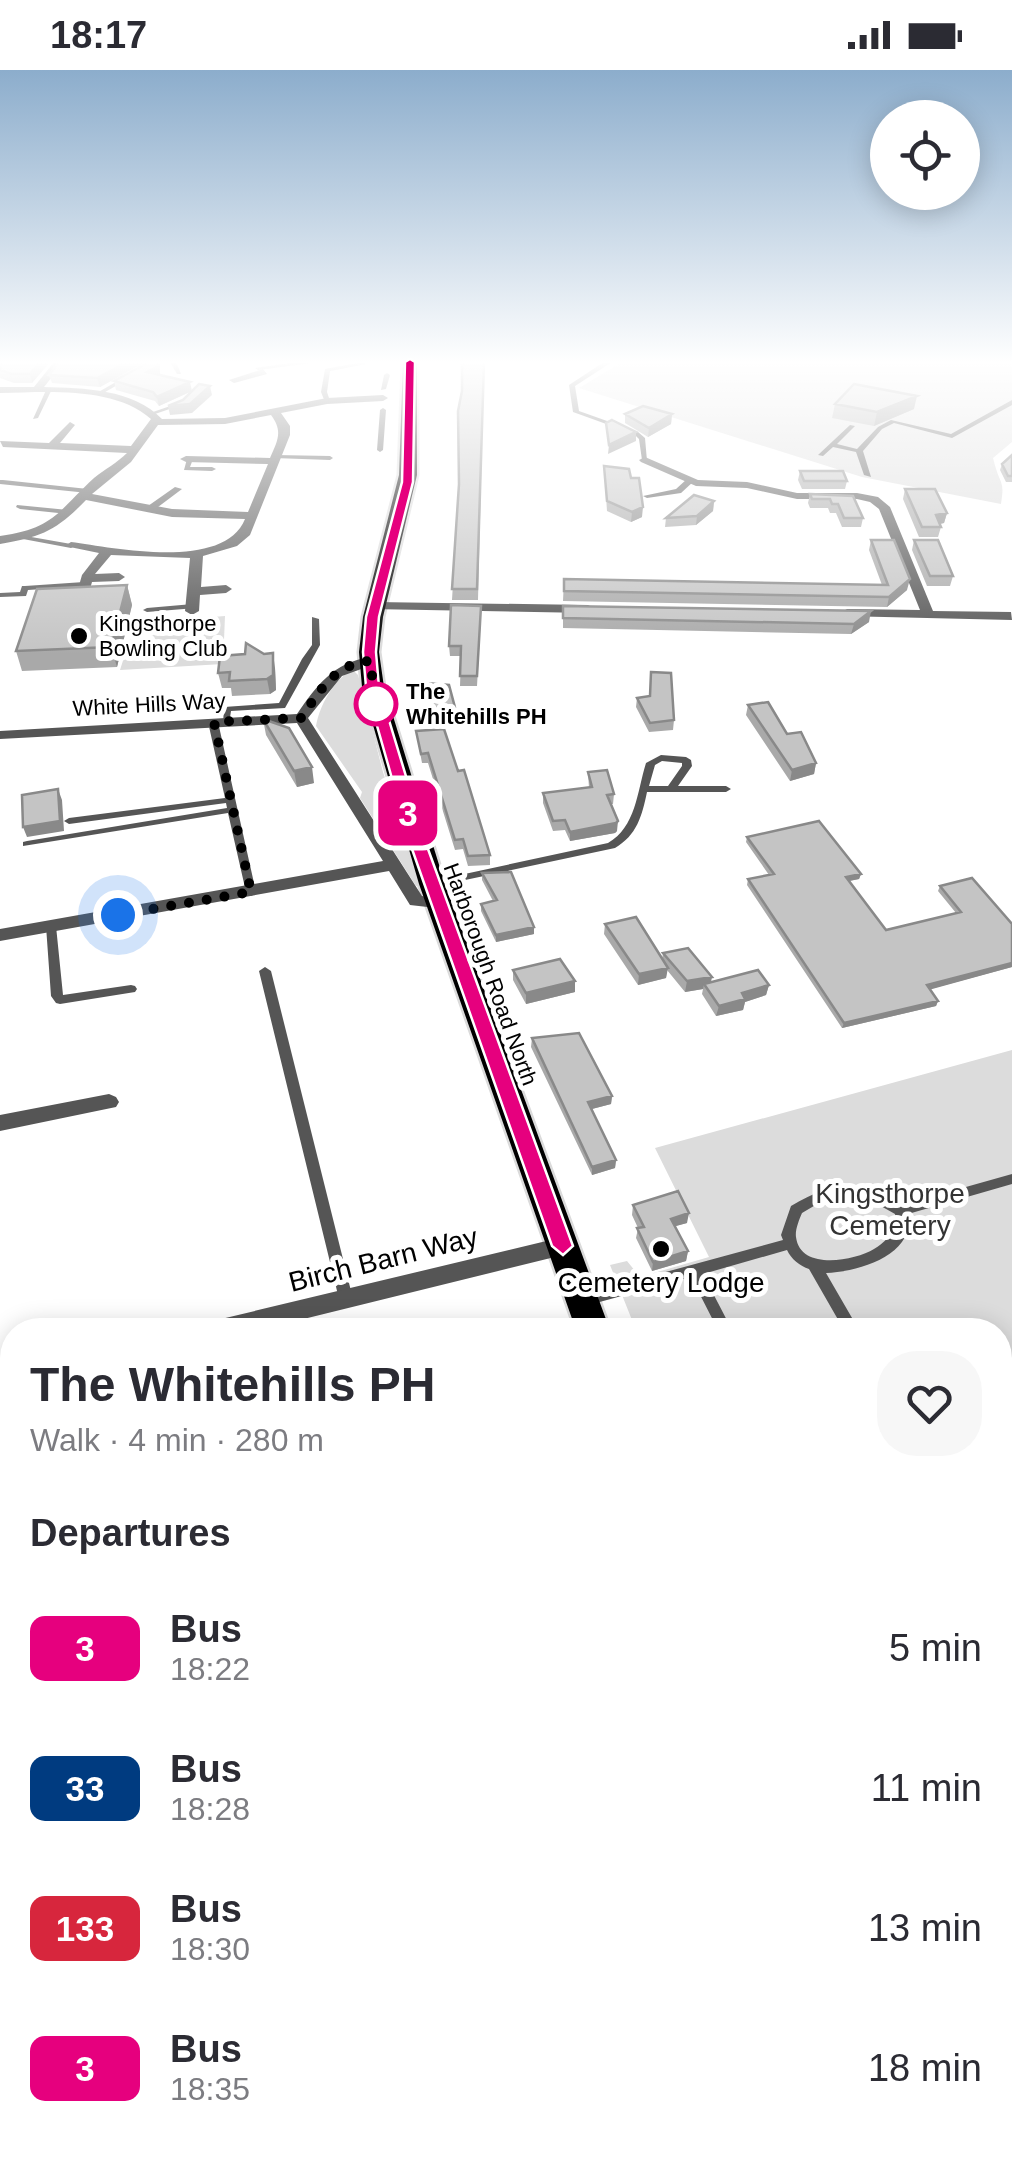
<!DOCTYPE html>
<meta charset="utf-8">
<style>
:root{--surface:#fff;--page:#f7f7f7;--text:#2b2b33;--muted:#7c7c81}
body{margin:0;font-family:Arial,sans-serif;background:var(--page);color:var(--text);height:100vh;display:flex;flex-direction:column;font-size:38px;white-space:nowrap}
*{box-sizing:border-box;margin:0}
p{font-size:32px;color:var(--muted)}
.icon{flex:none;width:55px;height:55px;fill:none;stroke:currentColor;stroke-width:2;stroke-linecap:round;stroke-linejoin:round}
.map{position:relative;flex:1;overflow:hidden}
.drawer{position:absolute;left:0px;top:1248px;width:1012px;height:842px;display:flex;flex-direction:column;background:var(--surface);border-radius:40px 40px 0 0;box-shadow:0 5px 25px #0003}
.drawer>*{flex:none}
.badge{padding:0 20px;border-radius:15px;font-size:35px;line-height:65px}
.buttons{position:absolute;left:870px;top:30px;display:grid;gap:20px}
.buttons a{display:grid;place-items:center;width:110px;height:110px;border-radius:50%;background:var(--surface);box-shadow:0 5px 25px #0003;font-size:50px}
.you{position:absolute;width:50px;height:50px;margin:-25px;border:8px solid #fff;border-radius:50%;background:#1a73e8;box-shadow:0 0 0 15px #1a73e833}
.map>.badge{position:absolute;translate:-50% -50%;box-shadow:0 0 0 5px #fff}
h2{padding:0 30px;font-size:38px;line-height:90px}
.round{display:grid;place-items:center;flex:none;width:105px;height:105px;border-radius:40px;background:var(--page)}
.summary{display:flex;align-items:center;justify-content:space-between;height:170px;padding:0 30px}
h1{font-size:48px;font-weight:600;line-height:75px}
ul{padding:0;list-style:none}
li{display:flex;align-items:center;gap:30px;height:140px;padding:0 30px}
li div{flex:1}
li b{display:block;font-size:38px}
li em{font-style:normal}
li .badge{min-width:110px;font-weight:700;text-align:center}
.status{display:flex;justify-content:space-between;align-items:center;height:70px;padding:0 50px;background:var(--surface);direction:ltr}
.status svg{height:28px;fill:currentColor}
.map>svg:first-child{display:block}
</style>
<div class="status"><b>18:17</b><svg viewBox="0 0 49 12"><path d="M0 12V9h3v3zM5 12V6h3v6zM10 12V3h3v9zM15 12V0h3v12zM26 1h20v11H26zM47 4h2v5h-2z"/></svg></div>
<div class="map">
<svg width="1012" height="2088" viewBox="0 0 1012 2088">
<rect width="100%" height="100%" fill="#fff"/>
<!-- green -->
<path fill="#dcdcdc" d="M622,292H1012V372L993,388C1000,417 1005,408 1001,434L862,407L579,318Z
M225,546L223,594L120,600L135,553Z
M352,599L358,605L383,702L420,815L416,816L360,728L362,722L316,656C320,634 333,612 352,599Z
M1012,980V2088H960L956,2078H1000V1260H636L610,1195L627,1191L640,1207L709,1187L655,1078Z
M12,1483V2078H102L88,2088H0V1487Z"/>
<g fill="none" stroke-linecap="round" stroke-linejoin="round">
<defs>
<path id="highway" d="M403,292H417V405L383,547L379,582L384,617L445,814L610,1260H576L419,814L362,617L359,582L363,547L399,405Z
M860,2078H910L915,2088H863Z"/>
</defs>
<!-- highway casing -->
<use href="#highway" stroke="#dbdbdb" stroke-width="5"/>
<!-- lane -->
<path fill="#555" fill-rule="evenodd" d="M170,292H176L181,304H177Z
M296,292H320L258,300L255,298Z
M363,292L367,294L330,301L327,322L330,331L325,332L321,322L325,299Z
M604,292H612L575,316L579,341L638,362L645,368L647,391L642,390L639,369L634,364L573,342L569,315Z
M387,303L390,305L386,319L381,320L384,305Z
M128,305L133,306L100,325L95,324Z
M47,318L52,319L38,348L33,349Z
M1012,330V335L952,368L894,353L882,359L863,381L871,407L864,405L856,382L833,377L823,386L818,385L850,355L855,356L837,374L857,379L878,357L891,350L951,364Z
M182,332L187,333L155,344L150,343Z
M383,338L386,340L383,380L380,382L377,380L380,340Z
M276,385L330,386L333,388L330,390L274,388V386Z
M190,387L193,389L190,397H212L216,399L212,401L184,400L187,389Z
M687,409L694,411L681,423L647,428L643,426L676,419Z
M3,410L88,419L92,421L88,423L0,414V410Z
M175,417L182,419L154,440H148V436Z
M17,435L68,440L72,442L68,444L20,439L16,437Z
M20,465L71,474L75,476L71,478L23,469L19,467Z
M84,512H87V516L28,520L26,526L0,527V523L20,522L22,516H25Z
M193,534L197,536L196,538L147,542L143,540L147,538Z
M312,547L319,549L320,575L285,638L231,641L229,654H223L224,637L279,633L302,589L312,575Z
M213,649L218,652L256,822L255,824L251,826L246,822L228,743L23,776V772L27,771L227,738L226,733L69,754L64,751L69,748L225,728L208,652Z
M661,685L686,687L691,690L692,696L678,716H726L731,719L726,722H647C642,746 637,765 615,778L432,817L427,814L432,811L608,773C636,757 637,722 646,693ZM662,691L682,693V696L668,716H649L655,695Z
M51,852L56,856L63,925L131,915L135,916L137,919L135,922L60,934L56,933L51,926L46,856Z
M265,897L271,901L353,1229L351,1233L346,1235L341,1233L339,1229L259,901Z
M1012,1104V1114L908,1144C916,1185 858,1202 826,1203L859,1260H844L809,1199C800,1196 791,1189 787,1180L703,1204L732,1260H718L691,1207L585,1236L580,1234L578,1230L580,1226L585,1224L783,1170L781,1165L791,1136C836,1110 857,1109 902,1135ZM854,1126L872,1131L895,1144L897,1156C891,1165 884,1173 874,1179C854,1191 800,1201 796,1167C795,1160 799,1150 802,1143L824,1130Z
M1000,1506C1012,1512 1012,1529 1012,1543C997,1537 1000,1520 1000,1506Z
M514,2078H535L538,2088H516Z
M709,2078H732L737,2088H714Z"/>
<!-- street -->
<path fill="#555" fill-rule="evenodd" d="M54,292H64L44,317C84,318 133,319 162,349L225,348L327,328L383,325L388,328L383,331L327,334L281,343L290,356V365L250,465L237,476L203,486L201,517L226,515L232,519L226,523L200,525L199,541L192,545L185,541L190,488L111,485L95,504L119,503L125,507L119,511L92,512L88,526L82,530L76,526L82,505L99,483L65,476L71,472C115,478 224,501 245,449L172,447L86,430C57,460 42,467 0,474V466C55,458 57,442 94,408C105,399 117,393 127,383L3,377L0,371L49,373L70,352L75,355L60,373L131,376L151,349C114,316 47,322 0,323V317H34ZM271,345C283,361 278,370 270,388L186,386L180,389L186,392L268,394L248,442L172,439L92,424L131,392L158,355L225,354Z
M263,299L267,304L234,313L229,310Z
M645,387L698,410L747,412L797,423H857L878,427L890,437L933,541L1011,542L1012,550L842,546L840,543L847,539L920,540L879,439L870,432L857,429H797L747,418L696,416L641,392L639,390Z
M375,532L588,535L595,539L588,543L370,539V533Z
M370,587L377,591L375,594L342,606L308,648L422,826L445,831L448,835L445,839L410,835L389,801L0,871V859L383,791L297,653L0,669V661L297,644C317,615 333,593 370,587Z
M109,1024L116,1027L119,1032L116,1037L0,1061V1045Z
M563,1167L571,1169L574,1176L571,1183L563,1185L259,1260H206L209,1253L217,1250Z
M12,1298V1320L0,1323V1301Z
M821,2078H871L867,2088H817Z"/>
<!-- highway -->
<use href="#highway" fill="#000" fill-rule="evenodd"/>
</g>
<!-- wall -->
<path fill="#a9a9a9" d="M0,292H50L32,313H14L0,308Z
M59,292H145L100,317L52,313L49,305Z
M149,292H160V305L192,321L159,336L155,331L116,320L114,311Z
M484,292L478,530H452L459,414L462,321Z
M835,334L914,339L874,356L832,348Z
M625,344H672L671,354L648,367L625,353Z
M1012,385V412H1006L1000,400L1002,394Z
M604,396L631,408L642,447L631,452L607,441Z
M800,401L847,411L845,419H802L798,410Z
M905,419L947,443L944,453L940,454L941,457L938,467H919L903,429Z
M810,424L853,426L863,448L861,457H842L836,443H830L828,438H810L808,433Z
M714,431L713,441L696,455L665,457L666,448Z
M871,470L907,520L887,537L563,531L564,509L882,515L869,480Z
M914,470L953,506L950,516H927L912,480Z
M127,515L132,535L117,597L22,601L16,581Z
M563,536L869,552L851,564L563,558Z
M481,546L477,616H460L461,586H450L449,576Z
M275,598L276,620L270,624L232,626L231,618H222L218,603Z
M425,613L457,645V655L435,657L425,624Z
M649,626L674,650L673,660L649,662L636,637L637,628Z
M748,635L787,664L816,693L814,704L790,711L746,645Z
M263,649L314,713L297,717L266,665Z
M416,661L458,701L490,785V795L468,796L463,779L455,780L428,693H422Z
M588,702L614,724L613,734H611L617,761L615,763L570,771L565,760L553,761L543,733V723L589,718Z
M747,767L861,804L859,809L849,811L886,860L956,843L938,821L940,816L1012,854V897L930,919L938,931L936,936L842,958L747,815L748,809L769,805L746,772Z
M482,803L534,857V864L496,872L481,841V834L493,831L482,810Z
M605,854L662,890L663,883L711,912L769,915L766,925L745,932L743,940L716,946L702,924L703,919L685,922L667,900L666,908L638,915L604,864Z
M513,900L575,911V922L526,934L513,910Z
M532,968L612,1026L611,1034L592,1039L616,1090L615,1098L592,1105L531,977Z
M633,1135L687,1153L675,1156L688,1181L686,1191L652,1201L636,1168L638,1158L632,1145Z"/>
<!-- shaded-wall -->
<path fill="#898989" d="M40,292H50L32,313L30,304Z
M127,292H145L100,317L97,308Z
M158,292H160V305L147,302Z
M190,312L192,321L159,336L157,327Z
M210,316L212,325L192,343L170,345L168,336L190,334Z
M917,326L914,339L874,356L877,342Z
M672,344L671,354L648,367L649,358Z
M636,362V371L608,384L609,375Z
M714,431L713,441L696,455L697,446Z
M643,437L642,447L631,452L632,442Z
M947,443L944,453L933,455L936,445Z
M910,509L907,520L887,537L889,527Z
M127,515L132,535L117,597L111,577Z
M871,541L869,552L851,564L854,554Z
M273,583L275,598L276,620L270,624L267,609Z
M816,693L814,704L790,711L792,700Z
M312,697L314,713L297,717L294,701Z
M58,719L62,730L64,761L27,767L23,757Z
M618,751L617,761L615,763L570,771V762Z
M861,804L859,809L844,812L846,807Z
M534,857V864L496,872V865Z
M1012,893V897L925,921L927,915Z
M668,898L666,908L638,915L639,904Z
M712,907L710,917L704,914L703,919L685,922L687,911Z
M575,911V922L526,934V923Z
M769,915L766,925L745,932L743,940L716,946L719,936L742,923Z
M938,931L936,936L842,958L844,953Z
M612,1026L611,1034L588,1040V1032Z
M616,1090L615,1098L592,1105V1097Z
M689,1143L687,1153L669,1158L671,1149Z
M688,1181L686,1191L652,1201L653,1192Z"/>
<!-- building -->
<path fill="#c4c4c4" stroke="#898989" stroke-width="2.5" d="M0,292H40L30,304H12L0,300Z
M59,292H127L97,308L49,305Z
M149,292H158V296L147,302L190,312L157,327L153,322L114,311Z
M462,292H484L477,519H452L459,414L458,341L462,321Z
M199,314L210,316L190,334L168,336L183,330Z
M854,314L917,326L877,342L835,334Z
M643,336L672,344L649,358L625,344Z
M612,350L636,362L609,375L606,353Z
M1012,385V406H1008L1002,394Z
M604,396L629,399L631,408H639L643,437L632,442L607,431Z
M800,401H843L847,411H804Z
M905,419H935L947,443L936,445L941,457H922Z
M810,424L853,426L863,448H844L838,434H832L830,429H812Z
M694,425L714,431L697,446L666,448Z
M871,470H894L910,509L889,527L564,521V509L888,515Z
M914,470H938L953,506H930Z
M127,515L111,577L16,581L37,519Z
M451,535L481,536L477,606H460L461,576H449Z
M563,536L871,541L854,554L563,548Z
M246,573L264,584L273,583V605L267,609L229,611L230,602L218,603L220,586L245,584Z
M651,602L671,603L674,650L650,653L637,628L650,626Z
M425,613L449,615L457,645L434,647Z
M768,632L787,664L801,662L816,693L792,700L748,635Z
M263,649L289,658L312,697L294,701Z
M444,659L458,701L464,700L490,785L468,786L463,769L455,770L428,683L421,684L416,661Z
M607,700L614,724L607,725L618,751L616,753L570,762L565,750L553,751L543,723L592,717L588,702Z
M58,719L60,751L23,757L22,725Z
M819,751L861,804L846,807L886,860L961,842L940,816L972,808L1012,854V893L927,915L938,931L844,953L748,809L774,804L747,767Z
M511,802L534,857L496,865L481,834L497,830L482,803Z
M636,847L668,898L639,904L605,854Z
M688,878L712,907L687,911L663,883Z
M560,889L575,911L526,923L513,900Z
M758,900L769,915L742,923L745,929L719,936L704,914Z
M579,963L612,1026L588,1032L616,1090L592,1097L532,968Z
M678,1121L689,1143L671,1149L688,1181L653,1192L637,1158L644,1157L633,1135Z
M613,2078H692L693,2083L680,2088H616Z"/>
<!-- sky -->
<linearGradient id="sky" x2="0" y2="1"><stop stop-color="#8cadcc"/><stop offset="0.5" stop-color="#fff"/><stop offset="1" stop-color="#fff" stop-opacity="0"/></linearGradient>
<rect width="1012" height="585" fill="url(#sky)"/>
<!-- line -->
<path fill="#e6007e" stroke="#fff" stroke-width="2.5" d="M410,289L415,292L413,412L379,547L376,582L379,617L428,779L573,1176L563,1185L552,1176L412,779L366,617L363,582L366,547L402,412L405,292Z"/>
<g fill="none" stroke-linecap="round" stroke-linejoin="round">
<!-- walk -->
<path stroke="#000" stroke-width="10" stroke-dasharray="0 18" d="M118,845L251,822L214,652L301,648C320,621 334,594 370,591L376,634"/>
</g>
<!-- markers -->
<g fill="#000" stroke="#fff" stroke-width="4">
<circle cx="79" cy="566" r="10"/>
<circle cx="661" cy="1179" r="10"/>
</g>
<circle fill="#fff" stroke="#e6007e" stroke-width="5" cx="376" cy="634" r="20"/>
<g text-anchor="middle" stroke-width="10" stroke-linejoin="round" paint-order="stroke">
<!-- far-poi labels -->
<g font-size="22" fill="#000" stroke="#fff" text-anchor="start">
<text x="99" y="561">Kingsthorpe<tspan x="99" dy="25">Bowling Club</tspan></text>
</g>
<!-- far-stop labels -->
<g font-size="22" font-weight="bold" fill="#000" stroke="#fff" text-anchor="start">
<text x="406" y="629">The<tspan x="406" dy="25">Whitehills PH</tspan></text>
</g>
<!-- far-street labels -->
<g font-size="22" fill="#000" stroke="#fff">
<text transform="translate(149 634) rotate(-3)" y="8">White Hills Way</text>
<text transform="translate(491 904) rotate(70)" y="8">Harborough Road North</text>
</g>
<!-- park labels -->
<g font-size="28" fill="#333" stroke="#fff">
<text x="890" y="1133">Kingsthorpe<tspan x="890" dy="32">Cemetery</tspan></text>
</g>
<!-- street labels -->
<g font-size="28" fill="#000" stroke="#fff">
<text transform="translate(383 1189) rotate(-14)" y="10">Birch Barn Way</text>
</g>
<!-- poi labels -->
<g font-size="28" fill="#000" stroke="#fff">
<text x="661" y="1222">Cemetery Lodge</text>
</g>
</g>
</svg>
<div class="buttons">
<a><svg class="icon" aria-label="locate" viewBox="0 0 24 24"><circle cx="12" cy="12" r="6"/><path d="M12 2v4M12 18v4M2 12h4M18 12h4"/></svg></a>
</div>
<div class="you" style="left:118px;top:845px"></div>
<b class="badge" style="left:408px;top:743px;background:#e6007e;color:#fff">3</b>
<section class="drawer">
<div class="summary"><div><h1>The Whitehills PH</h1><p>Walk · 4 min · 280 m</p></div><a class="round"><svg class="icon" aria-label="heart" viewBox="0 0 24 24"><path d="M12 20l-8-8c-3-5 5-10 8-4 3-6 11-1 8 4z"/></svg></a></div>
<h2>Departures</h2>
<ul>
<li><span class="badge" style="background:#e6007e;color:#fff">3</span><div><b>Bus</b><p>18:22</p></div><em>5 min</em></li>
<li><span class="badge" style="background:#003b80;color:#fff">33</span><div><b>Bus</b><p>18:28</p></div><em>11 min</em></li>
<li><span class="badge" style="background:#d7263d;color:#fff">133</span><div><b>Bus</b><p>18:30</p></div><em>13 min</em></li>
<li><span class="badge" style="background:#e6007e;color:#fff">3</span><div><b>Bus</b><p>18:35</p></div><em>18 min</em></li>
</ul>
</section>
</div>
